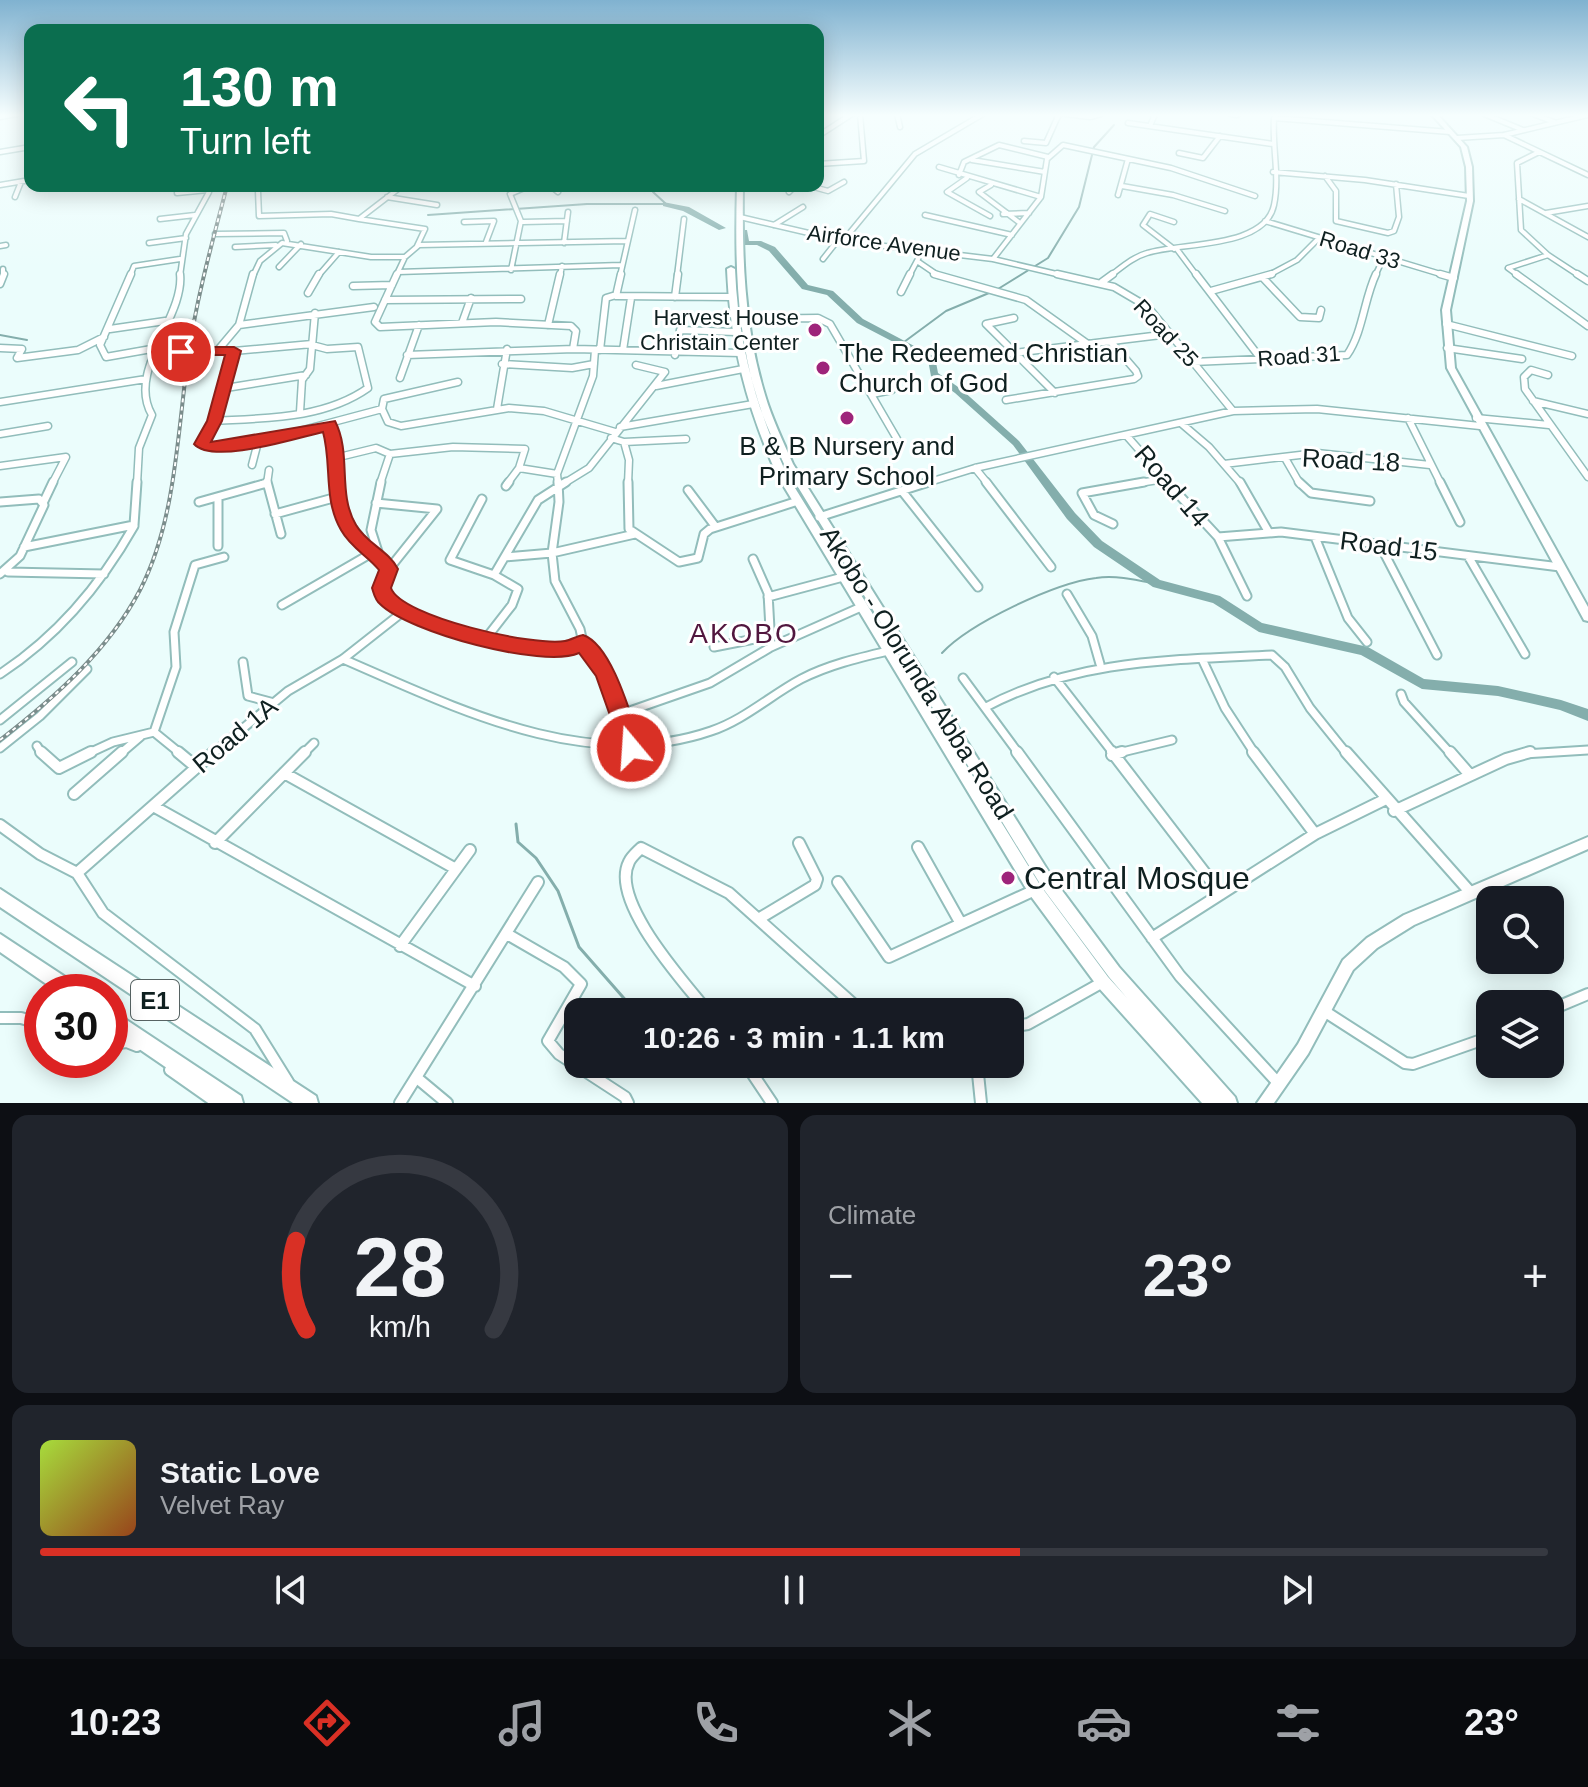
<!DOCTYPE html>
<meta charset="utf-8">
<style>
body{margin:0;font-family:Arial,sans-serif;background:#20242c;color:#f1f3f6;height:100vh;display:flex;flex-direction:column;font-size:30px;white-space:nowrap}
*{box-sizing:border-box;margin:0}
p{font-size:26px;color:#9ea1a6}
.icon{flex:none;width:44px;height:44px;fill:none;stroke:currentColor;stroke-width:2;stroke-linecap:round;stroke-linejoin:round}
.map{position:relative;height:1103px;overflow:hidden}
.sheet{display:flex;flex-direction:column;gap:12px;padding:12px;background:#0d0f14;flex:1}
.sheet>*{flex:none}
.guide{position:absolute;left:24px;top:24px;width:800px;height:168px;border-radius:16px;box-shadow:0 4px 20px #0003;background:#0b6e4f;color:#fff;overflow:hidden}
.fabs{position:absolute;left:1476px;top:886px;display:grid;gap:16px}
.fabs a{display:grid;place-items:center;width:88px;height:88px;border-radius:16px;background:#171b24;box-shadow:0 4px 20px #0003;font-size:40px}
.speed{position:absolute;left:24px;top:974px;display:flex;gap:16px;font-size:40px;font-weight:700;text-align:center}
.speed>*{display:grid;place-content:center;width:104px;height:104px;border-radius:50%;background:#171b24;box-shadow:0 4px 20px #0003;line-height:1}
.speed .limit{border:12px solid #d22;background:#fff;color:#111}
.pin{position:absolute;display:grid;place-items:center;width:68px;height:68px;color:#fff;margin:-34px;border:4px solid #fff;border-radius:50%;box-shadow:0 2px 8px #0007}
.me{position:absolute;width:88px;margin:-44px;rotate:342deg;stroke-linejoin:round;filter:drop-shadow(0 0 6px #0008)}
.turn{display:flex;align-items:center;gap:28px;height:168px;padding:0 24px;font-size:36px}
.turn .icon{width:104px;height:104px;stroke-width:2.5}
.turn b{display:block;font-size:56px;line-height:68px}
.big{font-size:60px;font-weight:700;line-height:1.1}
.sheet .widget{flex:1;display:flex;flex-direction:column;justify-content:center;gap:12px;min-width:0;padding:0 28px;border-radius:16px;background:#20242c}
.sheet .dial{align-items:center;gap:0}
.dial svg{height:208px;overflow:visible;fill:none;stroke:#363941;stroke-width:7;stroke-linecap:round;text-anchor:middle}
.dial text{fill:#f1f3f6;stroke:none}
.song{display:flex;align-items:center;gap:24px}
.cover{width:96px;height:96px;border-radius:12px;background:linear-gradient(135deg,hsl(80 70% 55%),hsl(20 70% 35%))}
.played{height:8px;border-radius:4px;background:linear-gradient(90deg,#d93025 65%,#363941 65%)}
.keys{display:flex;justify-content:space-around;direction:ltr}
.heat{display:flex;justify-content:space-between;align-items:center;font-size:44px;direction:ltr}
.sheet .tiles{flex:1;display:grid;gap:12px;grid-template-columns:1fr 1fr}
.widget:last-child{grid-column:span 2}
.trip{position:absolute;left:564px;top:998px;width:460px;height:80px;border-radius:16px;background:#171b24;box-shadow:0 4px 20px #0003;font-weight:700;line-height:80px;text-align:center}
.menu{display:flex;height:128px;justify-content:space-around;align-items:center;background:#090b0e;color:#9ea1a6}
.menu .icon{width:56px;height:56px}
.menu .on{color:#d93025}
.menu b{font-size:36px;color:#f1f3f6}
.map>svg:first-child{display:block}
</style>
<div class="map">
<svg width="1588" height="1103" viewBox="0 0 1588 1103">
<rect width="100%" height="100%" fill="#ebfdfc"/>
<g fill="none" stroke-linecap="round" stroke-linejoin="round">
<path stroke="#84aeac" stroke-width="2" d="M 655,186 L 653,192 L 665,203
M 428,215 L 587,204 L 666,204
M 998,289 L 1048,258 L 1079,207 L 1094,147 L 1114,125
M 0,335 L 27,340
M 904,342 L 946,311 L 989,293
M 942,653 C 970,623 1055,583 1096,578 C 1116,575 1137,580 1157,584"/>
<path stroke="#84aeac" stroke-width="3" d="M 516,824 L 518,842 L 536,858 L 558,891 L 579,947 L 636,1012"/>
<path fill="#84aeac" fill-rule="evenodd" d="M 663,202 L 689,207 L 726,228 L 719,230 L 683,211 L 663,206 Z
M 741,230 L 747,230 L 749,241 L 761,241 L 775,247 L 808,285 L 833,291 L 863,319 L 935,357 L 938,373 L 961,389 L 1019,441 L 1075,513 L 1102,541 L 1160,580 L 1220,596 L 1262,623 L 1368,647 L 1424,679 L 1498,686 L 1561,700 L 1588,709 L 1588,721 L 1560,710 L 1498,696 L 1422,689 L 1361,655 L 1259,632 L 1213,603 L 1153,587 L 1094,547 L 1067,519 L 1013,445 L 955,393 L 931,376 L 928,360 L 857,323 L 827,295 L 802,289 L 769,251 L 757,245 L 743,245 Z"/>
<g stroke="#92bdbb" stroke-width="7">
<path id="street-far3" d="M 897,114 L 900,127
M 1065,114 L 1090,117 L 1101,114
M 1231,114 L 1237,115
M 1484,114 L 1523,130
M 1533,114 L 1554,122
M 0,117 L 17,114
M 1128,123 L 1273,144
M 1150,126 L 1155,114
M 1504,135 L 1588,175
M 818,136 L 852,114
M 1457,138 L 1504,135 L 1588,115
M 1024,141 L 1046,143 L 1059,114
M 0,152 L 30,147
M 1539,152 L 1517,163 L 1521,230 L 1548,255 L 1580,276
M 1179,153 L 1203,158 L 1220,136
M 972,160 L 1045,172
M 818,164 L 864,161 L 860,114
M 939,167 L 1041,197
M 1273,172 L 1365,180 L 1469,196
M 959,175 L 964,162 L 999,145 L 1048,157
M 1325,176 L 1336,191 L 1336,221 L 1388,233 L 1394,231 L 1399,217 L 1396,184
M 967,178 L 947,192 L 990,216
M 0,185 L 30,180
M 991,185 L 979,192 L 1020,223
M 551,186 L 558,192
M 609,186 L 614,188
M 810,186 L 828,191 L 844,182
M 1122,186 L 1173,195 L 1225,211
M 258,191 L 259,216 L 331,214 L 359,219 L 402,186
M 789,192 L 795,186
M 177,193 L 208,190
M 1118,195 L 1128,159
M 15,197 L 21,182
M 387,197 L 437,205
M 1519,199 L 1588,237
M 1546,213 L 1588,206
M 1003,214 L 1029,213
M 925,215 L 1012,235
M 740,217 L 843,241 L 993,259 L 1065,276
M 160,219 L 195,215
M 359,219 L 425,229 L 417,246
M 1265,221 L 1447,276
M 464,222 L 494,221 L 486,242
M 523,222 L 567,221
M 1174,222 L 1150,214 L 1143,225 L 1174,249
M 774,225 L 803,207
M 215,234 L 284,233 L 287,241
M 843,241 L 915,154 L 983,114
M 149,243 L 186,238
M 564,243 L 568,212
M 0,246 L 6,245
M 235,247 L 276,245
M 1176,248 L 1197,276
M 823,259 L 838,240
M 993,259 L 1041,197 L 1047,159 L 1063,145 L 1171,168 L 1255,196
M 917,261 L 939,276
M 279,267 L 301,244
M 3,269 L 3,276
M 511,270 L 521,221 L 510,194 L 529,186
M 398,272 L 621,265
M 130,276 L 134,266 L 180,259
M 180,276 L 186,234 L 209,192 L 207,186
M 253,276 L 260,261 L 282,243 L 371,257 L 405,257
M 318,276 L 339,252
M 396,276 L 405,257 L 419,245 L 627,241
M 560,276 L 562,266
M 620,276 L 635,210
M 677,276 L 684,219
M 909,276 L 918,259
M 1110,276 C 1122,267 1133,257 1147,253 C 1181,242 1265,249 1274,205 C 1280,177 1272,147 1274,118 L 1450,132
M 1267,276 L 1297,260 L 1319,238
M 1375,276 L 1384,257
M 1519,276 L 1508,268 L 1548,255"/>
</g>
<g stroke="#92bdbb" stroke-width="9">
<path id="street-far2" d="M 131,274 L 100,345 L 106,357 L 157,348
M 397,274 L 375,322 L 380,327 L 496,322 L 571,326 L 576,331 L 573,349
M 621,274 L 616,296 L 731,297
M 934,274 L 1026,300 L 1089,345
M 1057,274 L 1114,287 L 1148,307 L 1233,411
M 1196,274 L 1261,359
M 1440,274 L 1454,278
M 1516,274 L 1588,326
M 1577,274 L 1588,281
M 1264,279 L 1300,317 L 1319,318 L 1321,310
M 1102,282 L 1113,274
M 0,284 L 4,274
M 353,286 L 392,285
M 1211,291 L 1272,274
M 901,292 L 910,274
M 308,293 L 319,274
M 675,297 L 678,274
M 385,300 L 521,299
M 1014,318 L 986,324 L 1055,393
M 740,319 L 818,318 L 830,324 L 897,439
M 462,323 L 471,298
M 1446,324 L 1572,356
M 239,325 L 374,307
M 548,325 L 560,274
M 110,329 L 165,321
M 0,348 L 22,349 L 17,358 L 78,350 L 104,337
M 1447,348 L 1522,359
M 218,350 L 239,325 L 253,274
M 600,350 L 606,298 L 616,295
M 623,350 L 631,298
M 234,351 L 214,421 L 202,444 L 205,446 L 258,442 L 382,409
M 156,352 L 234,351 L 312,344
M 407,355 L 574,349 L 741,353
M 675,355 L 680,330 L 736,332
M 990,356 L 1169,334
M 1193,362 L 1347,355 C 1363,332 1364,299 1376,274
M 502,364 L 572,368 L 594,364
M 1548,375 L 1531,370 L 1524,377 L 1525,389 L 1588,477
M 400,378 L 419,325
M 458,382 L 384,399 L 382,409 L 388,422 L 401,426 L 509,408 L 544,411 L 615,432
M 656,386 L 743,369
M 226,388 L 306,375
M 872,394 L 892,390
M 1006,400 L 1134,379 L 1138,376 L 1136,371 L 1111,342
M 1533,401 L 1588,414
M 0,402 L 146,379
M 497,409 L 507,349
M 300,412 L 302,380 L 310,369 L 315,313
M 1408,418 L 1441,484
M 1476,418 L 1549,425
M 214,421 C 266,418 324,419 368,388 L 358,347 L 327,349 L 312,345
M 1182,424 L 1209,447 L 1241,484
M 330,425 L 336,484
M 620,427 L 753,404
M 0,434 L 48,426
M 1126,435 L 1169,484
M 611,438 L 624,442 L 629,460 L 628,484
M 624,442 L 686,439
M 335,458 L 376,448 L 390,454
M 1285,458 L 1300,484
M 1224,464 L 1317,453 L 1430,465
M 252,465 L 258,442
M 0,466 L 66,457 L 52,484
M 519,468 L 557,474
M 975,468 L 988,484
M 137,484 L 139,448 L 152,415 C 126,371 185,316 180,274
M 262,484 L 267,483
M 267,484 L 269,470
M 380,484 L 390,454 L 453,447 L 525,449 L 519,468 L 507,484
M 558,484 L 557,474 L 593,376 L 595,350
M 563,484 L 589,468 L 665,372 L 636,365
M 923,484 L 975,468 L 1233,411 L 1317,409 L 1480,426
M 1133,484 L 1164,479"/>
</g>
<g stroke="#92bdbb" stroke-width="11">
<path id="street-far1" d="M 267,482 L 281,534
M 336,482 C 340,524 363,540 389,569 L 381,588 C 417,631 531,663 583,643
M 558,482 L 559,502 L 552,553 L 555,581 L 580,629 L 583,643 L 605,672 L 631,748
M 628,482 L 629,529 L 679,562 L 698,558 L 704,534 L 710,529 L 798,501
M 986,482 L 1051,567
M 1167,482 L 1218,537 L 1247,596
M 1240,482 L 1268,531
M 1299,482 L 1311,493 L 1370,501
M 1440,482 L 1460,522
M 506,486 L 509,482
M 688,490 L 715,526
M 902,491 L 978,587
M 218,497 L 218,546
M 482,499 L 450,560 L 494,575 L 518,589 L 512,605 L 484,641
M 44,501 L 53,482
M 0,502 L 39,499 L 44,505 L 20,556 L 0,574
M 199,502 L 267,483
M 376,503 L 437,509 L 389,569
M 275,514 L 337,497
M 819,517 L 929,482
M 1113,524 L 1094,515 L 1082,493 L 1144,482
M 1218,537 L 1281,532 L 1560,567
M 1315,537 L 1348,618 L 1367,642
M 1380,545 L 1437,655
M 24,547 L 134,525 L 137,482
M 1468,556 L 1525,654
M 505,557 L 552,553 L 635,534
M 380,558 L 371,530 L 381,482
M 753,559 L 768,593 L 771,647
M 8,572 L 104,574
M 494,575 L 538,500 L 566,482
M 1067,594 L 1092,636 L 1100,664
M 768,597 L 843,577
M 282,605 L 370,554
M 714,647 L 770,636
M 343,659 C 456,708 586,774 711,731 C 744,720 771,695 801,679 C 828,665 858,658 888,651
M 1202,659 L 1225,708 L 1255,754
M 243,662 L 248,696 L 274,703
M 0,674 C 58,636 100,586 134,526
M 1054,677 L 1114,754
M 963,678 L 1019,754
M 1401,694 L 1404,702 L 1451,754
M 986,707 C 1076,659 1172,660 1272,655 L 1285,667 L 1310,708 L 1347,754
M 621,714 L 710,683 L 771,647 L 861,607
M 0,720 L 72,662
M 37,746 L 42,754
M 0,748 L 40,716 L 87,669
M 87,754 L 113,742 L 154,732
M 120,754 L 141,736
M 181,754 L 154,732 L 176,667 L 174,632 L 195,565 L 224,557
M 212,754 L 288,691 L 343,659 L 404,611
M 303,754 L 314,743
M 1114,754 L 1172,740
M 1523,754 L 1588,750"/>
</g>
<g stroke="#92bdbb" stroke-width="14">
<path id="street" d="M 41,752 L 59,768 L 91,752
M 178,752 L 196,767
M 1017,752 L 1180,976 L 1278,1083
M 1112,752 L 1221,894
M 1253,752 L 1315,834
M 1346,752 L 1471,893
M 1450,752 L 1470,775
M 1112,755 L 1122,752
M 284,773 L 456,869
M 74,794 L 122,752
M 153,806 L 475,986
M 1394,811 L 1506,759 L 1530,752
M 0,825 L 40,854 L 77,873
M 215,843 L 305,752
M 918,847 L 960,922
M 77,873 L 214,752
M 77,873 L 103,913 L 255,1029 L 288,1082
M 838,882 L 889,957 L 1035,890
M 760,918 L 815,885 L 817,879 L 799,843
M 507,934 L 564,967 L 581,984 L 548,1041 L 559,1054 L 625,1097 L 628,1103
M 1152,938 L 1315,834 L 1384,800
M 400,946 L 470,850
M 1550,1010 L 1588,994
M 1324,1011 L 1405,1063 L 1413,1064 L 1490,1037
M 708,1012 C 685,983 609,901 629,862 C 631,857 637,852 641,848 L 729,893 L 862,1012
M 0,1018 L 21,1018 L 42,1024
M 1010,1027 L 1028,1024 L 1103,982
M 110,1044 L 127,1042 L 137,1046
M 746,1064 L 772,1103
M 977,1064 L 981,1103
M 170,1070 L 217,1103
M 417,1078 L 447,1103
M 400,1103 L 538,882"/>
</g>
<g stroke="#92bdbb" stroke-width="4">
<path id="secondary" d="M 1431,114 L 1437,114 L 1467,147 L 1472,167 L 1473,201 L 1450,310 L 1455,368 L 1588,607 L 1588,621 L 1584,620 L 1447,368 L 1442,310 L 1467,201 L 1466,167 L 1461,147 Z
M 737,186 L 743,186 C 742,257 744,327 765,395 C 772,419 783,441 793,464 L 1052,877 L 1119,967 L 1235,1097 L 1237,1103 L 1202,1103 L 1098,987 L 1030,895 L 777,475 C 747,407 730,344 727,269 L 731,267 L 735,269 C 738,344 756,407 787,475 L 1040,885 L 1108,977 L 1127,998 L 1109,977 L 1042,887 L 784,464 C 774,441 763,419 756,395 C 736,327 735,257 737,186 Z
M 1588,837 L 1588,849 L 1414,925 L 1377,948 L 1353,970 L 1308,1054 L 1274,1103 L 1257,1103 L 1298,1044 L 1343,960 L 1367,938 L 1404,915 Z"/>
</g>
<g stroke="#92bdbb" stroke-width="4">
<path id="highway" d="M 0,889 L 316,1096 L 318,1103 L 293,1103 L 0,907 Z
M 0,934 L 79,986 L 82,992 L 58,992 L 0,952 Z
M 110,1009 L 241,1096 L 243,1103 L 218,1103 L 110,1029 Z"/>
</g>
<use href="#street-far3" stroke="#fff" stroke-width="4"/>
<use href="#street-far2" stroke="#fff" stroke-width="6"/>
<use href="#street-far1" stroke="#fff" stroke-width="7"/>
<use href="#street" stroke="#fff" stroke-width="10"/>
<use href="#secondary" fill="#fff" fill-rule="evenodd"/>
<use href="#highway" fill="#fff" fill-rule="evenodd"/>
<g stroke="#7b8d8c" stroke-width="4">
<path id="rail" d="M 0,740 C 54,698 108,651 140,590 C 176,520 177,435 188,358 C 196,300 212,243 227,186"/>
</g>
<use href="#rail" stroke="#fff" stroke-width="2" stroke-dasharray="4" stroke-linecap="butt"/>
</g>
<linearGradient id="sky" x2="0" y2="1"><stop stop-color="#80b2d0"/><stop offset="0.43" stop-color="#f6fefe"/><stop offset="1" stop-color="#f6fefe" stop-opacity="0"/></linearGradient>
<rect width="1588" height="268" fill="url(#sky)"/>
<path fill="#d93025" stroke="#8d1f18" stroke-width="2" d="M 181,347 L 234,347 L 241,351 L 222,421 L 211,442 L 335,421 C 352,454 337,493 356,525 C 367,544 388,550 398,569 L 391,588 C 401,617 536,647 565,641 C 571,640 577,636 583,635 C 613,645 632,720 642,748 L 639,755 L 631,758 L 624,755 L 596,676 L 579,653 C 543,669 408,632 380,604 C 375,600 374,594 372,588 L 379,570 C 368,556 351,548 341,530 C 323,499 332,464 323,432 C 296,438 213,465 194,444 L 207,421 L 225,355 L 176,355 L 174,352 Z"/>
<g fill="#9e247a" stroke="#fff" stroke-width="3">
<circle cx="815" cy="330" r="8"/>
<circle cx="823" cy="368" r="8"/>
<circle cx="847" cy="418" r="8"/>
<circle cx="1008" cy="878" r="8"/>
</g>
<g text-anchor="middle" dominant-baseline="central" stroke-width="6" stroke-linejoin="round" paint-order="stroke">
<g font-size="22" fill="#0f2020" stroke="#fff">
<text transform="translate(884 243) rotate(8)">Airforce Avenue</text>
<text transform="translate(1360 250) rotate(17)">Road 33</text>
<text transform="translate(1166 333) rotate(47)">Road 25</text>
<text transform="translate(1299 356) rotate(-4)">Road 31</text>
</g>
<g font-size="22" fill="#0f2020" stroke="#fff" text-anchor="end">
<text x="799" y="317">Harvest House<tspan x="799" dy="25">Christain Center</tspan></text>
</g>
<rect fill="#fff" stroke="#576363" stroke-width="2" x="131" y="980" width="48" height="40" rx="6"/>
<g font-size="24" font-weight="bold" fill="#0f2020">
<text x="155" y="1000">E1</text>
</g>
<g font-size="26" fill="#0f2020" stroke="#fff" text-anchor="start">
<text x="839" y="353">The Redeemed Christian<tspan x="839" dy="30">Church of God</tspan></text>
<text x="847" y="446" text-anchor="middle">B &amp; B Nursery and<tspan x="847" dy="30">Primary School</tspan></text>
</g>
<g font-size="26" fill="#0f2020" stroke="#fff">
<text transform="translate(1351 460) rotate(3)">Road 18</text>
<text transform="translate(1172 486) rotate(49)">Road 14</text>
<text transform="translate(1389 546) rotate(7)">Road 15</text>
<text transform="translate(917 673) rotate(58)">Akobo - Olorunda Abba Road</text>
<text transform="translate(235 735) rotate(-40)">Road 1A</text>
</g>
<g font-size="28" letter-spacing="2" fill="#51163e" stroke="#fff">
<text x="744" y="633">AKOBO</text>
</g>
<g font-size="32" fill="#0f2020" stroke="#fff" text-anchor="start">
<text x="1024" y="878">Central Mosque</text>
</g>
</g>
</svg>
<div class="fabs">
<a><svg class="icon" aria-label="search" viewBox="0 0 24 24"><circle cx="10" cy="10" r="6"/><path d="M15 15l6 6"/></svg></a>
<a><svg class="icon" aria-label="layers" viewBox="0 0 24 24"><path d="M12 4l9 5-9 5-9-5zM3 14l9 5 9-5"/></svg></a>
</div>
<div class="speed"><div class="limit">30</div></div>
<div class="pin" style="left:181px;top:352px;background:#d93025"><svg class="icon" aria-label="arrive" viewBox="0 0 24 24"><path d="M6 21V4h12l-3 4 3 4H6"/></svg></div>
<svg class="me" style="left:631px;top:748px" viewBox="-20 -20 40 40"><circle r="17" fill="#d93025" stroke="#fff" stroke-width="3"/><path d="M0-11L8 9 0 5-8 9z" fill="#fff"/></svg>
<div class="trip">10:26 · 3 min · 1.1 km</div>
<div class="guide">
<div class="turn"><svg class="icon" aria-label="left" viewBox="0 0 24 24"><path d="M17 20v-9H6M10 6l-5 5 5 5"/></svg><div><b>130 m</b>Turn left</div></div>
</div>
</div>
<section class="sheet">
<div class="tiles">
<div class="widget dial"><svg viewBox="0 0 100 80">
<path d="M14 69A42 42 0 1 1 86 69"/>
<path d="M14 69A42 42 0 0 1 10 35" stroke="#d93025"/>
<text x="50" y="56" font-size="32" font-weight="700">28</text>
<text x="50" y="72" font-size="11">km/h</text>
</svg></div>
<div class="widget"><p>Climate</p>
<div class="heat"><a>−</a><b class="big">23°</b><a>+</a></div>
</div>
<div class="widget">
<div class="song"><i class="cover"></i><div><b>Static Love</b><p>Velvet Ray</p></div></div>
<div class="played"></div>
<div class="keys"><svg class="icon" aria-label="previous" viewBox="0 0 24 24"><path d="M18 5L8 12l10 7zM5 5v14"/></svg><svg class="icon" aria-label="pause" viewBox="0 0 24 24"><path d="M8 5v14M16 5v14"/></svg><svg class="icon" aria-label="next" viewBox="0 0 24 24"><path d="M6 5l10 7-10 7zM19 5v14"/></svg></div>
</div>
</div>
</section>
<nav class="menu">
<b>10:23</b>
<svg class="icon on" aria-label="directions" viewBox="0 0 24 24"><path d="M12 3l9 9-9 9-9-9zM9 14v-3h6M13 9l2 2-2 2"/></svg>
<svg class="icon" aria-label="music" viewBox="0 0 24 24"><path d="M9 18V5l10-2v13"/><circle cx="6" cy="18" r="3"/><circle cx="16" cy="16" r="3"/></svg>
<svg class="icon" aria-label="phone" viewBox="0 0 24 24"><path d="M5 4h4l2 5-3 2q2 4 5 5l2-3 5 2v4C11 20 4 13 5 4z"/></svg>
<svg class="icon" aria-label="climate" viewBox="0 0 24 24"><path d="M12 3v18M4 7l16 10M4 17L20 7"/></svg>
<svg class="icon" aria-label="car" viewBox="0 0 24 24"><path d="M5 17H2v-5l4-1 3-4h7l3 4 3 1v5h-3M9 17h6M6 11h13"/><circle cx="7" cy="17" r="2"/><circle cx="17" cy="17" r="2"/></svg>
<svg class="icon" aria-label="filters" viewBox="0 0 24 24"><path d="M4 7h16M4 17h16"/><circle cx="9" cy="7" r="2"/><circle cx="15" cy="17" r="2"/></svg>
<b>23°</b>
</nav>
